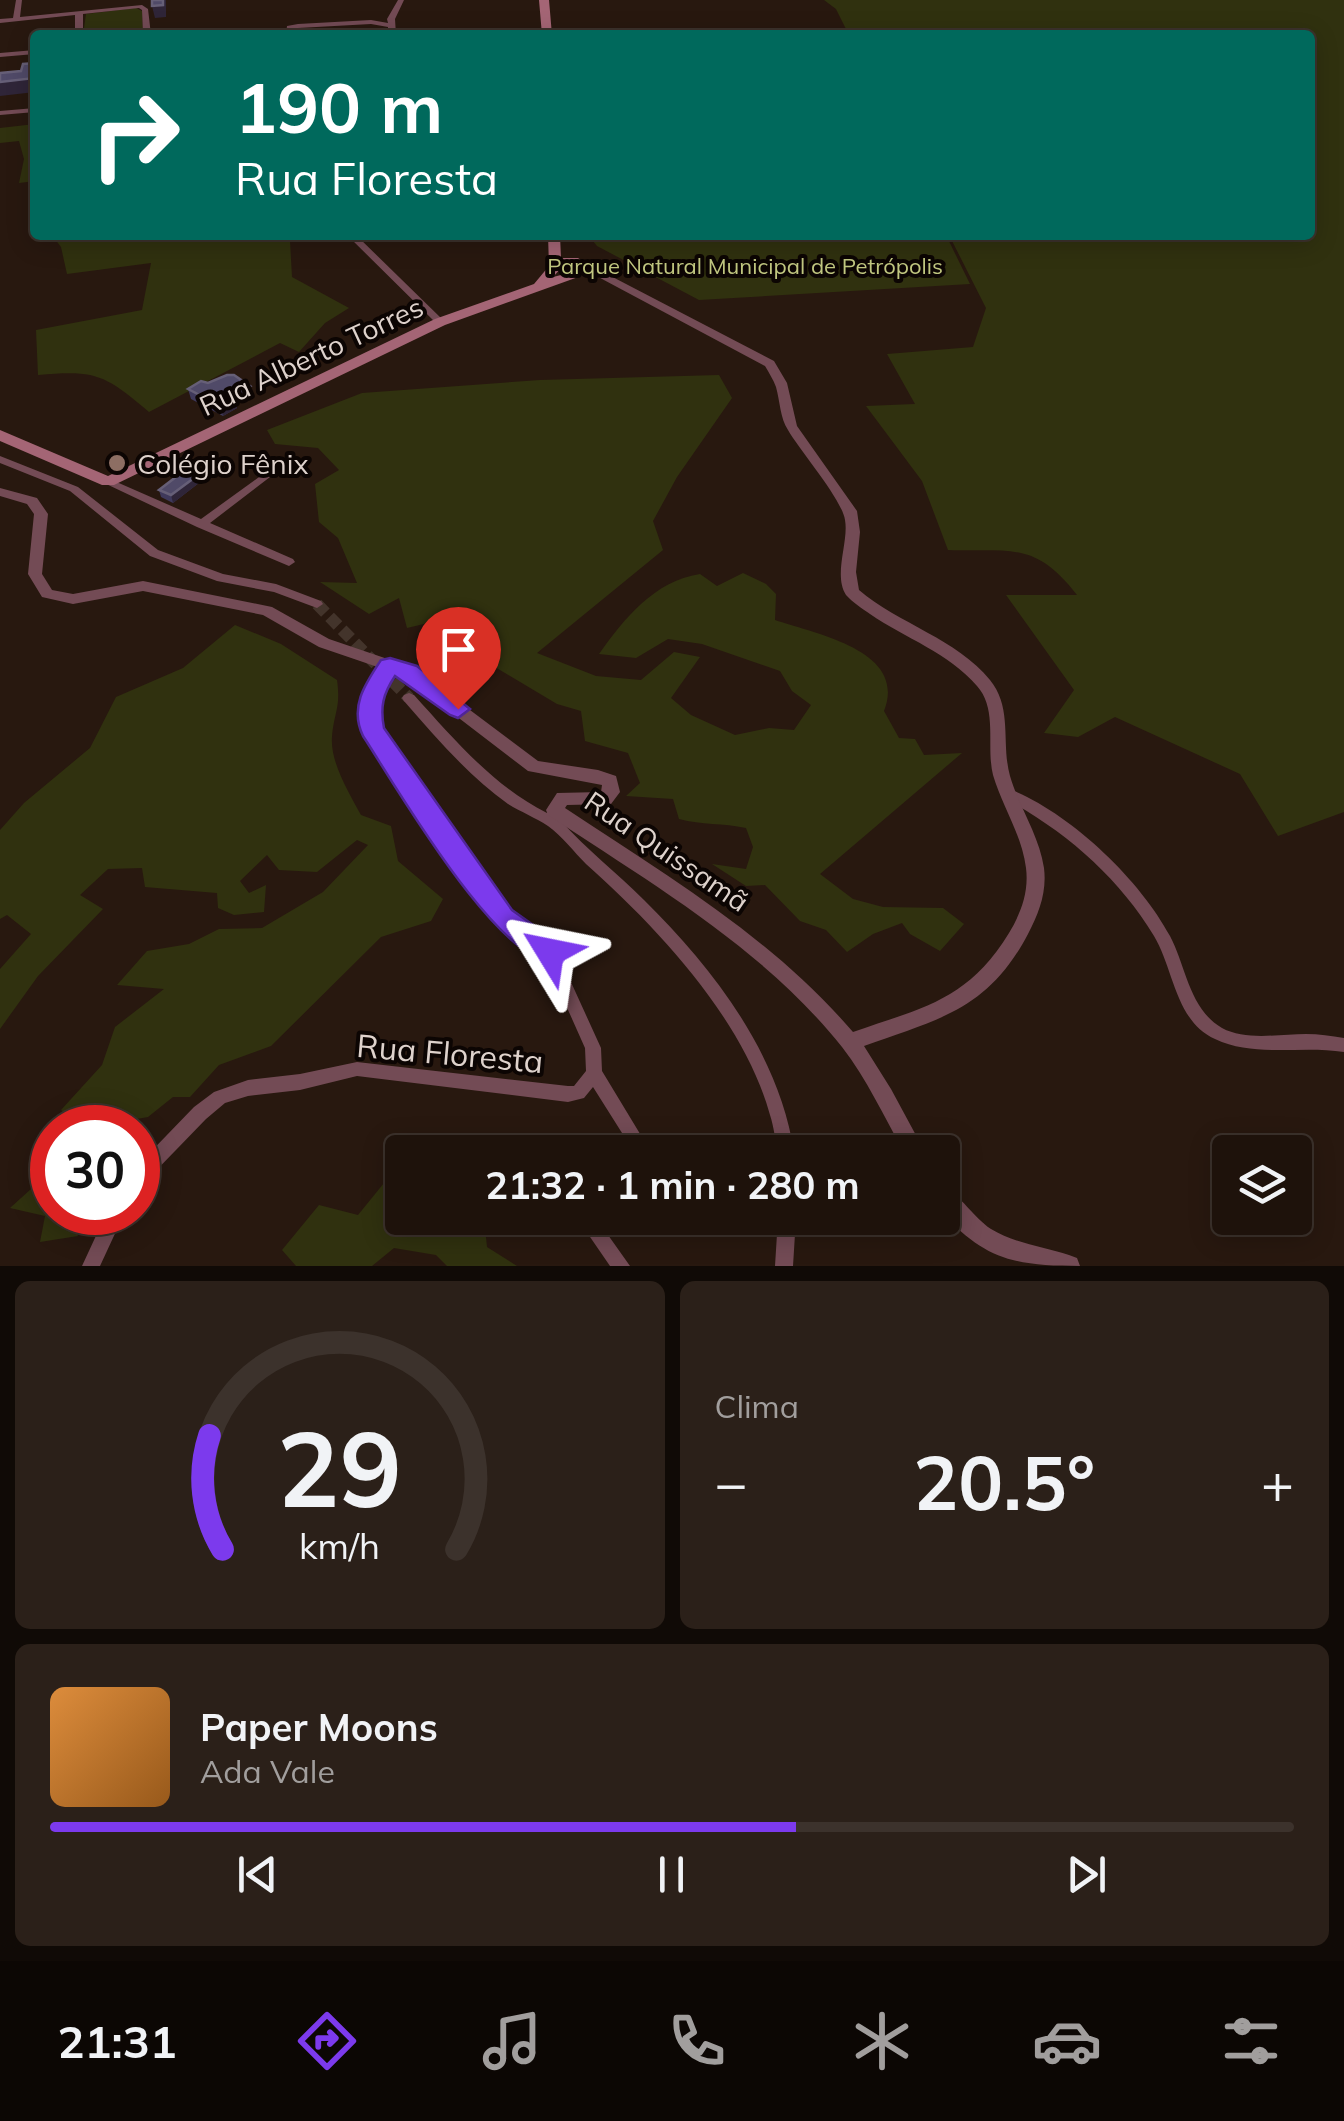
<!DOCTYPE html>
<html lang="pt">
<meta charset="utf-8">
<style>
body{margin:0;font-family:Mulish,sans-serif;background:#2b2019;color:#f1f3f6;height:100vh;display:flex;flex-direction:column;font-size:38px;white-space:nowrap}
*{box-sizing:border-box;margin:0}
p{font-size:32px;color:#a19e9d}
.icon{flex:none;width:55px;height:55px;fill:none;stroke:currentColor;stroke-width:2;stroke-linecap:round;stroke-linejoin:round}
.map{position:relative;height:1266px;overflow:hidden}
.panel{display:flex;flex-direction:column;gap:15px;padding:15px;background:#100a06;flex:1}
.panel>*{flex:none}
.top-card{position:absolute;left:30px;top:30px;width:1285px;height:210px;border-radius:10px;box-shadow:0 5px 25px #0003,0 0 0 2px #3c322c;background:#00695c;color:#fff;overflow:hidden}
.controls{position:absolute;left:1212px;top:1135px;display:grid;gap:20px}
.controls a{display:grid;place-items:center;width:100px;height:100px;border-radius:10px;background:#1e120b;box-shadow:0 5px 25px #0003,0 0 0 2px #3c322c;font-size:50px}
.speed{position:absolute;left:30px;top:1105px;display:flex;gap:20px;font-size:50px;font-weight:700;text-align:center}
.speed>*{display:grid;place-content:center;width:130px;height:130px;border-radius:50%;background:#1e120b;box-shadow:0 5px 25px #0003,0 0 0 2px #3c322c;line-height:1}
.speed .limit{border:15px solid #d22;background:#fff;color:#111}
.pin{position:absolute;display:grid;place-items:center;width:85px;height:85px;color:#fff;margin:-102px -42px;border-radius:50% 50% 50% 0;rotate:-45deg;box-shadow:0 0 10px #0007}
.pin .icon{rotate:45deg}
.me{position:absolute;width:110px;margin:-55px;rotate:305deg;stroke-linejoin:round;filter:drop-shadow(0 0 8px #0008)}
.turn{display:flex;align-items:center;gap:35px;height:210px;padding:0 40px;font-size:45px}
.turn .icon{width:130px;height:130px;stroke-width:2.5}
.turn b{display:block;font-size:70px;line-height:85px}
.big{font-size:75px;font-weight:700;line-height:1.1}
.panel .tile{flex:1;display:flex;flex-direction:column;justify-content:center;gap:15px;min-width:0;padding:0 35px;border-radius:15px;background:#2b2019}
.panel .dial{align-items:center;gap:0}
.dial svg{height:260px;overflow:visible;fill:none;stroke:#3c322c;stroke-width:7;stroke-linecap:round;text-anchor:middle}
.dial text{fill:#f1f3f6;stroke:none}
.song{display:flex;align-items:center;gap:30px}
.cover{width:120px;height:120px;border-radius:15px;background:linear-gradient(135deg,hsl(30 70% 55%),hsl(30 70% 35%))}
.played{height:10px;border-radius:5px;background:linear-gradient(90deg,#7c3aed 60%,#3c322c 60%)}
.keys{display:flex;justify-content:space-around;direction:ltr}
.heat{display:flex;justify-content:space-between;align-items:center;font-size:55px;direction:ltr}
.panel .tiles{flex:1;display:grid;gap:15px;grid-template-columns:1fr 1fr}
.tile:last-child{grid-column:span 2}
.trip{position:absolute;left:385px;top:1135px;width:575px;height:100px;border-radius:10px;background:#1e120b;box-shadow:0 5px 25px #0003,0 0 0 2px #3c322c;font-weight:700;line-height:100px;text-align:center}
.tabs{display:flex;height:160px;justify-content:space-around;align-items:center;background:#0c0704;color:#a19e9d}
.tabs .icon{width:70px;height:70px}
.tabs .on{color:#7c3aed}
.tabs b{font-size:45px;color:#f1f3f6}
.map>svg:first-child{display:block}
</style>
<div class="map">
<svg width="1344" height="1266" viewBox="0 0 1344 1266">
<rect width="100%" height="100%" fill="#28180f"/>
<path fill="#30310f" d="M 824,0 L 1344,0 L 1344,812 L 1278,836 L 1240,774 L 1115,717 L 1078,737 L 1044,733 L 1074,690 L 1006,595 L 1077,595 C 1035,541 1012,552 948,550 L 922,481 L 866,406 L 915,404 L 887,354 L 973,347 L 986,308 L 949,235 L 1310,235 L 1310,35 L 849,35 L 836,9 Z
M 136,8 L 142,11 L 143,35 L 83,35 L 86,14 Z
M 35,124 L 35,181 L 19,183 L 24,159 L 19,141 L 0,143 L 0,128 Z
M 52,235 L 274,235 L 290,241 L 292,277 L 349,308 L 325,323 L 299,352 L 280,343 L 149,412 C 104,374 96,370 38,375 L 36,330 L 142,310 L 151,263 L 67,274 L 61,247 Z
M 567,235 L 946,235 L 970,284 L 699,300 L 597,246 L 588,235 L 567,240 Z
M 719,375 L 732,398 L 677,477 L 653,521 L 663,550 L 537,653 L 596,676 L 641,680 L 674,652 L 700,657 L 671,698 L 691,715 L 735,735 L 769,728 L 794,730 L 811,705 L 792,691 L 780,671 L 702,644 L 668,639 L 636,658 L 599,654 C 624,619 654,581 700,574 L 717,586 L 743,573 L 766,584 L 776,594 L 775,620 C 815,634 908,650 884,711 L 899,738 L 915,739 L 924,755 L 962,753 L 820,874 L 853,899 L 883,907 L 943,908 L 964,924 L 940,951 L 910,934 L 902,923 L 873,934 L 847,952 L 826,930 L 800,921 L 765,885 L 746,886 L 712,864 L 746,869 L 753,847 L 746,828 C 723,823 702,825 679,819 L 673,799 L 626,796 L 640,783 L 628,753 L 585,741 L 581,711 L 557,704 L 495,667 L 489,674 L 454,669 L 429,651 L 443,636 L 428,623 L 407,628 L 399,598 L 369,614 L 320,582 L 357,583 L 338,538 L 319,522 L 315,484 L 339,470 L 318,448 L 275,444 L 267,430 L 362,393 L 540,380 Z
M 235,625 L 281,644 L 337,680 C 341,708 334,712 332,737 C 330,762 349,793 361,815 L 391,826 L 398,861 L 443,899 L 431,921 L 381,937 L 271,1046 L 219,1065 L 190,1097 L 173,1097 L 148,1117 L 131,1120 L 125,1127 L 82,1127 L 61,1110 L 102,1065 L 115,1027 L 164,989 L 117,985 L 147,951 L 189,944 L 219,929 L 262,928 L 323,892 L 368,845 L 357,840 L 317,872 L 279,870 L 267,855 L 240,881 L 249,893 L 266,885 L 264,912 L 234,915 L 218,908 L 217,893 L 145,887 L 142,868 L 108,869 L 80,895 L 103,909 L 38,976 L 0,1029 L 0,969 L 31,934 L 7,915 L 0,919 L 0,830 L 24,803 L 90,748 L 116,697 L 183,668 Z
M 52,1170 L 52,1212 L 69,1213 L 78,1236 L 40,1242 L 45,1216 L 10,1208 Z
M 402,1182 L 402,1218 L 484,1218 L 487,1247 L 517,1266 L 447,1266 L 436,1255 L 394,1248 L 372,1266 L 296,1266 L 282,1250 L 319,1205 L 358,1215 L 384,1183 Z"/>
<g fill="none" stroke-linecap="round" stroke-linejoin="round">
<path stroke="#43342b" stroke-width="12" stroke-dasharray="12 6" stroke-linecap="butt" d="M 317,604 L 409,698"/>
<path fill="#734b55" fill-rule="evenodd" d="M 16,0 L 22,0 L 20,17 L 142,5 L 148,9 L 151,35 L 143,35 L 142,10 L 139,8 L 83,14 L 83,35 L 75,35 L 75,15 L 0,23 L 0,19 L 13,18 Z
M 398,0 L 404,0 L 395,19 L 396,35 L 388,35 L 388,27 L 371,24 L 298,28 L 294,29 L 294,35 L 286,35 L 287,26 L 298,24 L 371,20 L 388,23 L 387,19 Z
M 35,50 L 35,54 L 0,57 L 0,53 Z
M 35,108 L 35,112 L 0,115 L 0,111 Z
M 347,235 L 356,235 L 443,320 L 443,324 L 437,324 Z
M 0,456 L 78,487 L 158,550 L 223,574 L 276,584 L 321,601 L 323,604 L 317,608 L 274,592 L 217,581 L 150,556 L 70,491 L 0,463 Z
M 266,472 L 270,473 L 272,475 L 270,477 L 210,523 L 293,559 L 295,562 L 289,566 L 197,527 L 102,482 L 108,479 L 112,480 L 201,519 Z
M 389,661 L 395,666 C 383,687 375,704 379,729 L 507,915 L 555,947 L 601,1048 L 602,1071 L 651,1152 L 634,1152 L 593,1087 L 584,1098 L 568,1102 L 357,1076 L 300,1090 L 248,1096 L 225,1103 L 206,1119 L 144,1183 L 138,1185 L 138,1165 L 194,1107 L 214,1092 L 248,1080 L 300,1074 L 357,1062 L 568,1086 L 574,1086 L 586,1071 L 585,1048 L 544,956 L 497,923 L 365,730 C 362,703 371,685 384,663 Z
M 409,693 L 414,695 C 453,738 493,786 547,813 L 549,806 L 554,804 L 559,806 L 561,821 C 587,850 617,873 644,900 C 714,969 779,1054 794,1152 L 778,1152 C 775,1140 774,1127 770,1115 C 744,1020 658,928 586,864 C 574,852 562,836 548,826 C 536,818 521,812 508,804 C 468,775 436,738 404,701 L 402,698 L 404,695 Z
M 1007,788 C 1068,811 1139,878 1170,936 C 1186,966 1189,1009 1222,1028 C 1246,1041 1279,1034 1306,1034 C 1319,1034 1331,1036 1344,1038 L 1344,1052 C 1301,1045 1255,1058 1215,1039 C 1175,1021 1174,969 1154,936 C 1118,876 1063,829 1002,797 L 1000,793 L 1002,789 Z
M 107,1212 L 125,1212 L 100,1266 L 82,1266 Z
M 577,1218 L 596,1218 L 630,1266 L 610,1266 Z
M 778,1218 L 796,1218 L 793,1266 L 775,1266 Z"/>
<path fill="#734b55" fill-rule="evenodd" d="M 578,259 L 774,361 L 787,383 L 797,426 L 857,511 L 860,532 L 856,572 L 859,590 C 899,624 957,639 990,680 C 1013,708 1001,744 1010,776 C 1019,807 1039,835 1044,868 C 1047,892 1039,913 1028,934 C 988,1010 939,1019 864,1046 L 891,1089 L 925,1152 L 904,1152 C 884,1117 867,1079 842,1047 C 763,948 652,884 548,815 L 546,810 L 557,793 L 601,792 L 602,785 L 528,771 L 404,676 L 319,647 L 263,615 L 143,591 L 73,604 L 42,597 L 28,574 L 34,514 L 27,504 L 0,496 L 0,488 L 37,498 L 48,514 L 42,574 L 52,590 L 73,594 L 143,581 L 272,607 L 329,639 L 414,668 L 538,761 L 598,770 L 616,776 L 620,792 L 611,804 L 567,805 L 565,808 C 669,877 771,937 853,1032 C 924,1007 967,1001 1009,933 C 1021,913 1029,892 1026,868 C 1022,835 1002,806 993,775 C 986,747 998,709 977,686 C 949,653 905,638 870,614 C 863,609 852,602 846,595 C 833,575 849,542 845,520 C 842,499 800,451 788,430 C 780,418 780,401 776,387 C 773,379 769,373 765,366 L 574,264 L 572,262 Z
M 942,1186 C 961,1195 973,1217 991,1229 C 1014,1243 1044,1247 1069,1255 L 1077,1258 L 1080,1266 C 1018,1266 985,1261 942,1212 Z"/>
<path fill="#a46575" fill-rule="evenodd" d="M 539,0 L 549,0 L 552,35 L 542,35 Z
M 548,235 L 560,235 L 561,258 L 578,258 L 584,262 L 578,266 L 563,266 L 553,277 L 581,270 L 581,276 L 445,325 L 114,485 L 102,485 L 0,441 L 0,430 L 108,476 L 435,319 L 534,284 L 549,266 Z"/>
</g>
<path fill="#3f395b" d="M 208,383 L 250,386 L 252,396 L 236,404 L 237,408 L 223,416 L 191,399 L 188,389 Z
M 202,472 L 204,479 L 173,503 L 161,497 L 159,490 Z"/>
<path fill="#2f2538" d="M 163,0 L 166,0 L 166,17 L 155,18 L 152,6 Z
M 35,78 L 35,92 L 0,96 L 0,82 Z
M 250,386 L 252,396 L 236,404 L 237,408 L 223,416 L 221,406 L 230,395 Z
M 202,472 L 204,479 L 173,503 L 171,495 Z"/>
<path fill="#504a68" stroke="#665f77" stroke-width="2.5" d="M 152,0 L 163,0 L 163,5 L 152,6 Z
M 35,63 L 35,78 L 0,82 L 0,73 L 21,71 L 23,64 Z
M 227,375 L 234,375 L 250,386 L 230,395 L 235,398 L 221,406 L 188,389 L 201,381 L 208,383 Z
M 189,467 L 202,472 L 171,495 L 159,490 Z"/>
<path fill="#7c3aed" stroke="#51269a" stroke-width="2.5" d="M 390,658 L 417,666 L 470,709 L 458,718 L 450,715 L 395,676 C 383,694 380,707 384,728 L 512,910 L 560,944 L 564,952 L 560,960 C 506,979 391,778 363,736 C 349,707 365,684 381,660 Z"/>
<circle fill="#8d6e63" stroke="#0c0503" stroke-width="4" cx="117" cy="463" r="10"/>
<g text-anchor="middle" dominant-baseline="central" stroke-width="8" stroke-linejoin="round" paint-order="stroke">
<g font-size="22" fill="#c1c780" stroke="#0c0503">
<text x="745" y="266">Parque Natural Municipal de Petrópolis</text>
</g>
<g font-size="28" fill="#ded2cc" stroke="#0c0503">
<text transform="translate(311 356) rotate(-25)">Rua Alberto Torres</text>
<text transform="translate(667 851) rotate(34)">Rua Quissamã</text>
</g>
<g font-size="28" fill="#ded2cc" stroke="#0c0503" text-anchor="start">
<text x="137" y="463">Colégio Fênix</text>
</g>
<g font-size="32" fill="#ded2cc" stroke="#0c0503">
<text transform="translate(450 1053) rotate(5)">Rua Floresta</text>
</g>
</g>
</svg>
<div class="controls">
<a><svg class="icon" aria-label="layers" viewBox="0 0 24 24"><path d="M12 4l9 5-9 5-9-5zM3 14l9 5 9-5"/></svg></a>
</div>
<div class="speed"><div class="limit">30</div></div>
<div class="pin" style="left:458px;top:709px;background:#d93025"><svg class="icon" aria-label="arrive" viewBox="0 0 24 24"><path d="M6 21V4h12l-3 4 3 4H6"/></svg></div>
<svg class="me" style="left:550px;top:952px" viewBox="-20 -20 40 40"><path d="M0-17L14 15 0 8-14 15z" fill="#7c3aed" stroke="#fff" stroke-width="4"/></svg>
<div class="trip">21:32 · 1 min · 280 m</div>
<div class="top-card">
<div class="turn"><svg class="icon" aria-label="right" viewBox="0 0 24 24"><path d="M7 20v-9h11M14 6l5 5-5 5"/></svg><div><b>190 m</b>Rua Floresta</div></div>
</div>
</div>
<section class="panel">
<div class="tiles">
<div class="tile dial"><svg viewBox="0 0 100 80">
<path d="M14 69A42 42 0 1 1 86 69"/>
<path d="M14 69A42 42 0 0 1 10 34" stroke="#7c3aed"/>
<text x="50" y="56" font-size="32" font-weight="700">29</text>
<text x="50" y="72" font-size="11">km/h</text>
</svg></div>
<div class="tile"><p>Clima</p>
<div class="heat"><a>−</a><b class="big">20.5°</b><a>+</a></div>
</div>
<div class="tile">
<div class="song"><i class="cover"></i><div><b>Paper Moons</b><p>Ada Vale</p></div></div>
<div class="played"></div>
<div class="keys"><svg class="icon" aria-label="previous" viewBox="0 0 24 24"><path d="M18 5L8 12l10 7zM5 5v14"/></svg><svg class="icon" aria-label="pause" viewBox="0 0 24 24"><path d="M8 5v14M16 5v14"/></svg><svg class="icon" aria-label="next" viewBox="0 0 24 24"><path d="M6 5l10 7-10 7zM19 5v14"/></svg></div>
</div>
</div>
</section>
<nav class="tabs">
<b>21:31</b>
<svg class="icon on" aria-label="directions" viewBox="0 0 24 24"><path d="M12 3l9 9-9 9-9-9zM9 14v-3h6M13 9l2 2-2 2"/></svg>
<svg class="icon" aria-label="music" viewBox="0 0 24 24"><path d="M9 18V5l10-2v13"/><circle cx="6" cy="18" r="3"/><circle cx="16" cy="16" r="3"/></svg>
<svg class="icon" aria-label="phone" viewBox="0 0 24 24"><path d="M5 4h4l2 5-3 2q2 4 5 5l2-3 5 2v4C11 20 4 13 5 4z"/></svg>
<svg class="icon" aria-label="climate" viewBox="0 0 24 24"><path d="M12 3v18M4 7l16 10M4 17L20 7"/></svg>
<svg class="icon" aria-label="car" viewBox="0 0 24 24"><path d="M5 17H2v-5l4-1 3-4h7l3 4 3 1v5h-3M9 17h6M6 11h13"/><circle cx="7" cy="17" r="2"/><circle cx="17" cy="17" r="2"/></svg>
<svg class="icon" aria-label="filters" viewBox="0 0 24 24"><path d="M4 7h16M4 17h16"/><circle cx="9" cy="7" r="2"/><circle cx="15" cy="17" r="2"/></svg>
</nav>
